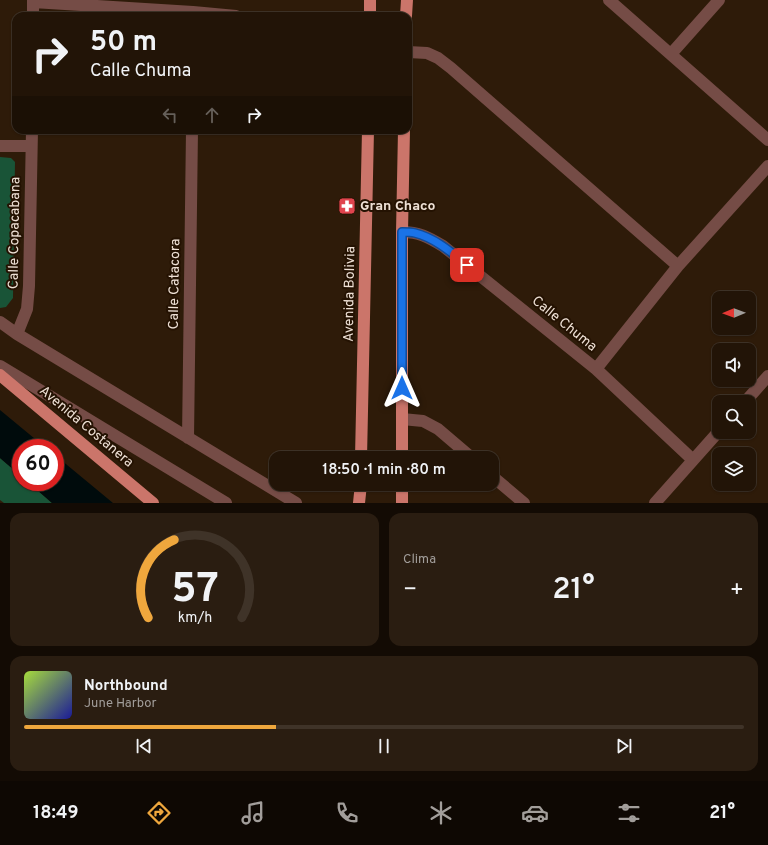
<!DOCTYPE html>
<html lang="es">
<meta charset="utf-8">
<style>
body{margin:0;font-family:Overpass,sans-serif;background:#2a1d11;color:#f1f3f6;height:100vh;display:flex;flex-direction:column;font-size:15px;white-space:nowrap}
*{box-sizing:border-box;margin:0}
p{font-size:13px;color:#a29e9b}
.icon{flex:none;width:22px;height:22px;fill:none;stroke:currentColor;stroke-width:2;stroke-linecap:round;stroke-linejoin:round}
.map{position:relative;height:503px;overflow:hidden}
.details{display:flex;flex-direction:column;gap:10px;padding:10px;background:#130b04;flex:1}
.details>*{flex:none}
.banner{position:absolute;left:12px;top:12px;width:400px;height:122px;border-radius:12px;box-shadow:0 1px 3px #0004,0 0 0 1px #3f3328;background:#221407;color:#f1f3f6;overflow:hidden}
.needle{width:26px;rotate:269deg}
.buttons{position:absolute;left:712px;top:291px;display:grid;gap:8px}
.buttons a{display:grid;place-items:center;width:44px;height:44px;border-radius:8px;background:#221407;box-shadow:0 1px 3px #0004,0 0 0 1px #3f3328;font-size:20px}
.speed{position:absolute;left:12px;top:439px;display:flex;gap:8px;font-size:20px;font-weight:700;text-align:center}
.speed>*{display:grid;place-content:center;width:52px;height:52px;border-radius:50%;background:#221407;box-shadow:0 1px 3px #0004,0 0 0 1px #3f3328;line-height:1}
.speed .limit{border:6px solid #d22;background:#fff;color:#111}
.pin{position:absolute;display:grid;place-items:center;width:34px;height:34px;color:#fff;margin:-17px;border-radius:8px;box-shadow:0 2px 6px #0006}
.me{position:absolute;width:44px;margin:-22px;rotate:0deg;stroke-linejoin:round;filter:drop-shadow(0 0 3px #0008)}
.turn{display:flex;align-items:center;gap:14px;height:84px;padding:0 12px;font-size:18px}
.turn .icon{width:52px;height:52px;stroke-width:2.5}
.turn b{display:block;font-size:28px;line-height:34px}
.lanes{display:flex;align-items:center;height:38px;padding:0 12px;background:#0003;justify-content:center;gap:20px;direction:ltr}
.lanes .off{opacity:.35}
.big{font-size:30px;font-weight:600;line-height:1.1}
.details .tile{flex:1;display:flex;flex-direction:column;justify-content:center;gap:6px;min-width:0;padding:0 14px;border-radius:12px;background:#2a1d11}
.details .dial{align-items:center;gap:0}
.dial svg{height:104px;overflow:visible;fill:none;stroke:#3f3328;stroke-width:7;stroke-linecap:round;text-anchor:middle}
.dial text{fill:#f1f3f6;stroke:none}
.song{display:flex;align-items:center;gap:12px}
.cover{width:48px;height:48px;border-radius:6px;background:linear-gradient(135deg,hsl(80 70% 55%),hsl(240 70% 35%))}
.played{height:4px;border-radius:2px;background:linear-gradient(90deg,#efa73d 35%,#3f3328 35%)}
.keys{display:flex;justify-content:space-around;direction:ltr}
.heat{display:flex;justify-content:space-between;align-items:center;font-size:22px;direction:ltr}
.details .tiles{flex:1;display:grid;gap:10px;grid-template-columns:1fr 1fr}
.tile:last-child{grid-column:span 2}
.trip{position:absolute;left:269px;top:451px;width:230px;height:40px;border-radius:12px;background:#221407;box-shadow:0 1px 3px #0004,0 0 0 1px #3f3328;font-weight:600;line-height:40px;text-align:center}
.menu{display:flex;height:64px;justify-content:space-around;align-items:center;background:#0e0803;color:#a29e9b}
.menu .icon{width:28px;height:28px}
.menu .selected{color:#efa73d}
.menu b{font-size:18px;color:#f1f3f6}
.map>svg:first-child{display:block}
</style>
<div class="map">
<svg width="768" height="503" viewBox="0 0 768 503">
<rect width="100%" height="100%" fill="#2e1b09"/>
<path fill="#195437" d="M 0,157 L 11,158 L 15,162 L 13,298 L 6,307 L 0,308 Z
M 0,458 L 21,476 L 21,482 L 28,482 L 52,503 L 4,503 L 0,500 Z"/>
<path fill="#000b0c" d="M 0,410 L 46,448 L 21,448 L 21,476 L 0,458 Z
M 55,455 L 113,503 L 52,503 L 28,482 L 55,482 Z"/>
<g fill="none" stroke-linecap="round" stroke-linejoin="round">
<path stroke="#754c46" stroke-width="12" d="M 609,0 L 768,140
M 33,2 L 193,12 L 236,16
M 33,16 L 33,0
M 408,52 L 427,53 L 438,58 L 451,68 L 678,266
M 671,54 L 719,0
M 0,146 L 31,146
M 402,232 C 419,232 428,237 443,246 L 596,369 L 693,460
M 0,322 L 17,334 L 296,503
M 17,334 L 27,309 L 29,286 L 32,130
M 0,366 L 226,503
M 596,369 L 678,266 L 768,166
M 745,402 L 768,376
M 402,419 L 423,421 L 438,429 L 472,458
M 188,438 L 192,130
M 492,476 L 524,503
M 655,503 L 719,431"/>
<path stroke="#cb756a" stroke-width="12" d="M 370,16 L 370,0
M 406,16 L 407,0
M 0,375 L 153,503
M 361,458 L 368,130
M 402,458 L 402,232 L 404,130
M 359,503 L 361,484
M 402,503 L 402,484"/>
</g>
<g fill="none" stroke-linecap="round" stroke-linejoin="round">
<g stroke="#114b97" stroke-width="10">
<path id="route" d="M 402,388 L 402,232 C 407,232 411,232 415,233 C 435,238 451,252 467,265"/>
</g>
<use href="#route" stroke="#1a73e8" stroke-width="7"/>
</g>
<defs>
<g id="pharmacy-square" transform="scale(0.9)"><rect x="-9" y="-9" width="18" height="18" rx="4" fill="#e0444e" stroke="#241202"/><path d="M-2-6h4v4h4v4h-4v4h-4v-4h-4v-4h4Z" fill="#fff"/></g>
</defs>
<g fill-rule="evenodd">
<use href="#pharmacy-square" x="347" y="206"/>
</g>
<g text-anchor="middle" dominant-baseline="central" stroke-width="4" stroke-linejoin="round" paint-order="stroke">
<g font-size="14" font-weight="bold" fill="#eee0d5" stroke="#241202" text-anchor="start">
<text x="360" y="206">Gran Chaco</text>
</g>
<g font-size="14" fill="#eee0d5" stroke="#241202">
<text transform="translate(15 233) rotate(-89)">Calle Copacabana</text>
<text transform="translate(175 284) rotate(-89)">Calle Catacora</text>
<text transform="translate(350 294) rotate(-89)">Avenida Bolivia</text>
<text transform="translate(564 324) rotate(39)">Calle Chuma</text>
<text transform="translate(86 427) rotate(40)">Avenida Costanera</text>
</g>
</g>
</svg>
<div class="buttons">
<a><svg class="needle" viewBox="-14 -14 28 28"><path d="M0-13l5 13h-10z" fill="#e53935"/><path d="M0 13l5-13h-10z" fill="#a29e9b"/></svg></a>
<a><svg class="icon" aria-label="sound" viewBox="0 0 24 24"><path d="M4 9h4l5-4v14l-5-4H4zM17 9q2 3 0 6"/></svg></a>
<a><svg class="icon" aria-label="search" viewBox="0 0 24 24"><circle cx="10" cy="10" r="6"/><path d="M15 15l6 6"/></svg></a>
<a><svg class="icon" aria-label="layers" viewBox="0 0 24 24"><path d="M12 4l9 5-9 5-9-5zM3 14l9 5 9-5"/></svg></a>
</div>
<div class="speed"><div class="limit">60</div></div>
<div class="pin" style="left:467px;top:265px;background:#d93025"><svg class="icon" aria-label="arrive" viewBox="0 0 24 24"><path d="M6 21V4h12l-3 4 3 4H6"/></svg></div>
<svg class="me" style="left:402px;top:388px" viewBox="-20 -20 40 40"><path d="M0-17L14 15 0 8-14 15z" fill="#1a73e8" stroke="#fff" stroke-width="4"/></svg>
<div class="trip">18:50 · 1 min · 80 m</div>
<div class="banner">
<div class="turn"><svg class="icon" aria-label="right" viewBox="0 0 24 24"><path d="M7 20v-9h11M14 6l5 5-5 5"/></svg><div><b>50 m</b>Calle Chuma</div></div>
<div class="lanes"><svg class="icon off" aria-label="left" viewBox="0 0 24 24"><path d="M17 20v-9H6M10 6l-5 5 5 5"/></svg><svg class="icon off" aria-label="ahead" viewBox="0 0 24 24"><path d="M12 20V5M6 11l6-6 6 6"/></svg><svg class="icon" aria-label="right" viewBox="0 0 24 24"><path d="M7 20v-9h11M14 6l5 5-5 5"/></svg></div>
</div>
</div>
<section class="details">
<div class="tiles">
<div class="tile dial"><svg viewBox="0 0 100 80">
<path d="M14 69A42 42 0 1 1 86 69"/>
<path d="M14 69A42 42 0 0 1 34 9" stroke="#efa73d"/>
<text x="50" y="56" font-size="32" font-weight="700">57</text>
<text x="50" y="72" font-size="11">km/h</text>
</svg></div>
<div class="tile"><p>Clima</p>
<div class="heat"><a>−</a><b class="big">21°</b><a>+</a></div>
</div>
<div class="tile">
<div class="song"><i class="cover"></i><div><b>Northbound</b><p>June Harbor</p></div></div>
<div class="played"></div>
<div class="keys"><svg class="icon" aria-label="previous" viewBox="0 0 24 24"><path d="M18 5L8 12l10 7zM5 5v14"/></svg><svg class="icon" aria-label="pause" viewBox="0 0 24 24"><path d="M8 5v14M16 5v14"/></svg><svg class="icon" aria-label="next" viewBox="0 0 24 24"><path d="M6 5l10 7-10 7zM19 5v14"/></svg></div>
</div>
</div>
</section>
<nav class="menu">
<b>18:49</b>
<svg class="icon selected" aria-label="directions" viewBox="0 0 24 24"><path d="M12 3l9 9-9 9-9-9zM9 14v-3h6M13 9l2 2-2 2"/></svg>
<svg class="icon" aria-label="music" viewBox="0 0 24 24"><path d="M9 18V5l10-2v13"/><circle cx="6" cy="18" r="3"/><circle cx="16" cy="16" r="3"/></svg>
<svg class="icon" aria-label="phone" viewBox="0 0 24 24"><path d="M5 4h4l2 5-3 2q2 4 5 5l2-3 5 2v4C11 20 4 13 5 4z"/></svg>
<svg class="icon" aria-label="climate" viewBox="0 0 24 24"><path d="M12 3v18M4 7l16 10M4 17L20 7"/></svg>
<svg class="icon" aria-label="car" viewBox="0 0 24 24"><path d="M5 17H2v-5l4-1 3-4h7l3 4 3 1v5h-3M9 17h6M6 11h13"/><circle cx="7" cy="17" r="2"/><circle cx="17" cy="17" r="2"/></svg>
<svg class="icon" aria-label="filters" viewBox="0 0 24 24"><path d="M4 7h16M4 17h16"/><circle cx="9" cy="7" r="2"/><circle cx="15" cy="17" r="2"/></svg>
<b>21°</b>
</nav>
